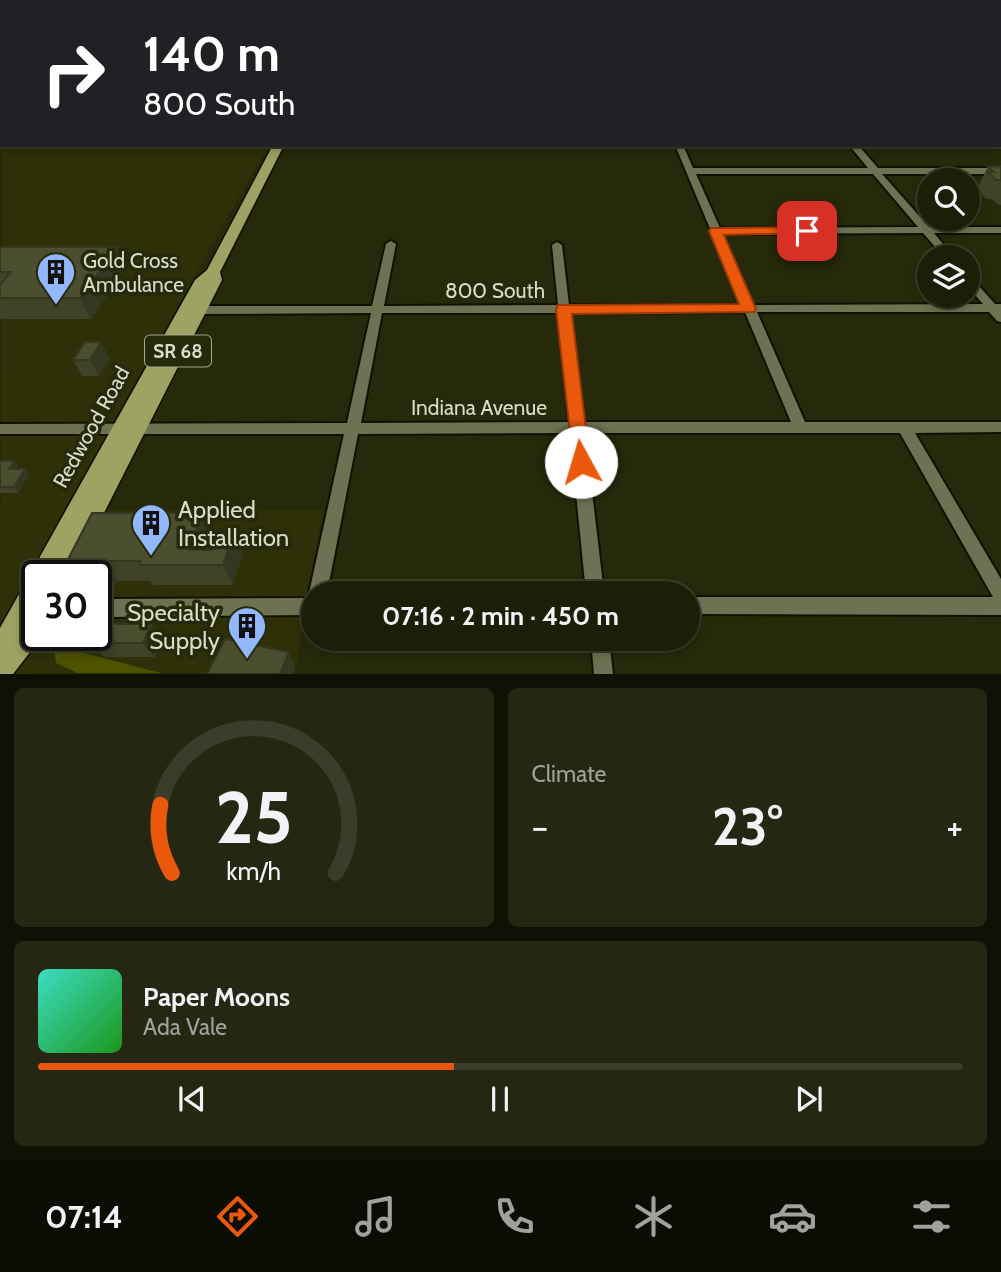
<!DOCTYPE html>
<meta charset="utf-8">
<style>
body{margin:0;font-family:Cabin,sans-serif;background:#252712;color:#f1f3f6;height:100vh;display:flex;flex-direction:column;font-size:26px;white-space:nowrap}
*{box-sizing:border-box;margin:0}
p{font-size:23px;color:#a0a29c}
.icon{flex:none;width:38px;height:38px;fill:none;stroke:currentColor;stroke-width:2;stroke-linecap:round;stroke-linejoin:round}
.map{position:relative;height:674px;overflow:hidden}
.panel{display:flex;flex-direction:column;gap:14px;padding:14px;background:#0f1104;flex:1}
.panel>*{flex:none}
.guide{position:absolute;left:0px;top:0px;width:1001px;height:147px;box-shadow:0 4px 10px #0003,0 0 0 2px #3a3d29;background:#202124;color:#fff;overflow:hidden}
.fabs{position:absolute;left:917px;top:168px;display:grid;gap:14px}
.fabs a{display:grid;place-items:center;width:63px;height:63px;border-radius:50%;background:#1c1f08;box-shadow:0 4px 10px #0003,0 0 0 2px #3a3d29;font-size:35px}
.speed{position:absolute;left:21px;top:560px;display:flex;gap:14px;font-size:35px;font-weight:700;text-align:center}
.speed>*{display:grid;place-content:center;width:91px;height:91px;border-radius:50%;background:#1c1f08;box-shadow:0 4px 10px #0003,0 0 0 2px #3a3d29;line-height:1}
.speed .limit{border:4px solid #111;border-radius:10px;background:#fff;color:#111}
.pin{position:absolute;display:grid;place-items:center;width:60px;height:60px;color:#fff;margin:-30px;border-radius:14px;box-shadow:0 4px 10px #0006}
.me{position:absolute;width:77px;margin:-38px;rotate:354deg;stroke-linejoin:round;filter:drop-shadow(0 0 5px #0008)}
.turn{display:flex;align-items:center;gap:24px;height:147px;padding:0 28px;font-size:32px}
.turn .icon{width:91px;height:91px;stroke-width:2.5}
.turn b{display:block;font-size:49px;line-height:60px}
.big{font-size:52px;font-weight:700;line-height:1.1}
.panel .card{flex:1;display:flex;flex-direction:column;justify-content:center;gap:10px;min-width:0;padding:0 24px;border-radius:10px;background:#252712}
.panel .dial{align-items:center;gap:0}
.dial svg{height:182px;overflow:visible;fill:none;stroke:#3a3d29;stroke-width:7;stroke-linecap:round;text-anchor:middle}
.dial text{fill:#f1f3f6;stroke:none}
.song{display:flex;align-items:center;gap:21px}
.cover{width:84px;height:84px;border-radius:10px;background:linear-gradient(135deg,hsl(170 70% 55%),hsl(120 70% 35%))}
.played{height:7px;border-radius:4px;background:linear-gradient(90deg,#ea580c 45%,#3a3d29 45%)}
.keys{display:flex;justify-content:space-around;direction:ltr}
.heat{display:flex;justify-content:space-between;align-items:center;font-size:38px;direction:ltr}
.panel .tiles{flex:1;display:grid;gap:14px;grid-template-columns:1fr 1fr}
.card:last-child{grid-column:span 2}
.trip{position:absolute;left:301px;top:581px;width:399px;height:70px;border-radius:35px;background:#1c1f08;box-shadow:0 4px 10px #0003,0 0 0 2px #3a3d29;font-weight:700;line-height:70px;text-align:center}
.tabs{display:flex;height:112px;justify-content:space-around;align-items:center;background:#0b0c03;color:#a0a29c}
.tabs .icon{width:49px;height:49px}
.tabs .on{color:#ea580c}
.tabs b{font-size:32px;color:#f1f3f6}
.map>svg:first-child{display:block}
</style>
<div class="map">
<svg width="1001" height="674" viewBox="0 0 1001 674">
<rect width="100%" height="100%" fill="#26290a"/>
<path fill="#2e3008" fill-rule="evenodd" d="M 0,0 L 346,0 L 2,2 L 2,75 Z
M 2,122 L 2,145 L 268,145 L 64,510 L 323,510 L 295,673 L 0,674 ZM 37,576 L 96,576 L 96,635 L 37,635 Z"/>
<path fill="#4e5300" d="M 53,645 L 161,673 L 78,673 L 56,663 Z"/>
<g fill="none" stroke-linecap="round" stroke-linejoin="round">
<g stroke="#101100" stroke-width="4">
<path id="minor" d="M 104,0 L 110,0 L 111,2 L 105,2 Z
M 612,0 L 618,0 L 619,2 L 613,2 Z
M 874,0 L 880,0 L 882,2 L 876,2 Z
M 0,10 L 2,10 L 2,14 L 0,14 Z
M 999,10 L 1001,10 L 1001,14 L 999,14 Z
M 999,37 L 1001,37 L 1001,41 L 999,41 Z
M 999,72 L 1001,72 L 1001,76 L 999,76 Z
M 999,86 L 1001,86 L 1001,91 L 999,91 Z
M 999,123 L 1001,123 L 1001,127 L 999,127 Z
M 675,145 L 683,145 L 693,168 L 868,168 L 849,145 L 858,145 L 878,168 L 1001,168 L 1001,174 L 882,174 L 929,227 L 1001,227 L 1001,233 L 934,233 L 954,257 L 944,257 L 923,233 L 722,234 L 753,305 L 983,304 L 968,287 L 968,277 L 972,278 L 995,304 L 1001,304 L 1001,322 L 997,321 L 989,312 L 757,312 L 805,422 L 1001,422 L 1001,432 L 915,433 L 1001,579 L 1001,615 L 688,614 L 688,597 L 993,597 L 900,433 L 585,433 L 604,593 L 586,593 L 570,433 L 358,434 L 327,593 L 313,593 L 313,615 L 110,617 L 96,612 L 96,595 L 110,599 L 312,598 L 309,593 L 344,434 L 0,434 L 0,424 L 347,423 L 371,313 L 199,314 L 193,310 L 199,306 L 372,306 L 386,244 L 391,241 L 396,244 L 384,306 L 558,305 L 552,245 L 557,242 L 562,245 L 569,305 L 742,305 ZM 696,174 L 873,174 L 918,227 L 720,228 ZM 745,312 L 791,422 L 583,422 L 570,313 ZM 382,313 L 559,313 L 569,422 L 361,423 Z
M 591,639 L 609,639 L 613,674 L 594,674 Z"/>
</g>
<g stroke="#101100" stroke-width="3">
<path id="major" d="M 352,0 L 360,0 L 352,2 Z
M 273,145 L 284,145 L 220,272 L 222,280 L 72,576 L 37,576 L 37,635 L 40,635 L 31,651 L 13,674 L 0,674 L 0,628 L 195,280 L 207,270 Z"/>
</g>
<use href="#minor" fill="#6f7252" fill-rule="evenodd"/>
<use href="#major" fill="#9da362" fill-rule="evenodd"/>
</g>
<path fill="#404328" d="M 208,0 L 306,0 L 305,2 L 209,2 Z
M 385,0 L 398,0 L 398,2 L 385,2 Z
M 132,145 L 156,145 L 152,149 L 134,149 Z
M 1001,166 L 1001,205 L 998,205 L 992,199 L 986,199 L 978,191 L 980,188 L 978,186 L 988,167 Z
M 0,247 L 126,267 L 91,319 L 1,319 L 0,317 Z
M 110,358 L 99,376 L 82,376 L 73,360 Z
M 0,461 L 18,466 L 16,469 L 29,474 L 18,493 L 0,493 Z
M 189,518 L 201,518 L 212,538 L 208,550 L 211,550 L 233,534 L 243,554 L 233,585 L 153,585 L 150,581 L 117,581 L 116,585 L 96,585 L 96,576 L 74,576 L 65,565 Z
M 162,638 L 155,657 L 104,657 L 91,643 Z"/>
<path fill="#343721" d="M 117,247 L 126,267 L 91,319 L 80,298 Z
M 101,342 L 110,358 L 99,376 L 90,360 Z
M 14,461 L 18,466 L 13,474 L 9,469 Z
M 25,469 L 29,474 L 18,493 L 14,487 Z
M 187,513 L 197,531 L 201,518 L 212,538 L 203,565 L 189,550 L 185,518 Z
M 233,534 L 243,554 L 233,585 L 223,565 Z
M 102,561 L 117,581 L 116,585 L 100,565 Z
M 151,624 L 162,638 L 155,657 L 143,643 Z
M 289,652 L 295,666 L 293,674 L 280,674 Z"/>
<path fill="#4b4e2f" stroke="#343721" stroke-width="2" d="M 1001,166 L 1001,180 L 996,180 L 988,172 L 994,172 L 988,167 Z
M 0,247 L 117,247 L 80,298 L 0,298 L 0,285 L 11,272 L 0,272 Z
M 85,342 L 101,342 L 90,360 L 73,360 Z
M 0,461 L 14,461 L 9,469 L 25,469 L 14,487 L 0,487 Z
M 92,513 L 187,513 L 185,518 L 201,518 L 189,550 L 211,550 L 217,534 L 233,534 L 223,565 L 139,565 L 141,561 L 102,561 L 100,565 L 65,565 Z
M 100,624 L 151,624 L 143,643 L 91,643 L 95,635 L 96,635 L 96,632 Z
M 225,639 L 289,652 L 280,674 L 207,674 Z"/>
<path fill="#ea580c" stroke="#983908" stroke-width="2" d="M 807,227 L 811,228 L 811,233 L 724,235 L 756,309 L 754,312 L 572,314 L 590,462 L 588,468 L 574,468 L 556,309 L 558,305 L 739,304 L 709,231 L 711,228 Z"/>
<defs>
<g id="building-pin" transform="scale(2.0125)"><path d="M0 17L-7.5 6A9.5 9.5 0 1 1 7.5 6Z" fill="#93b7fd" stroke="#26290a"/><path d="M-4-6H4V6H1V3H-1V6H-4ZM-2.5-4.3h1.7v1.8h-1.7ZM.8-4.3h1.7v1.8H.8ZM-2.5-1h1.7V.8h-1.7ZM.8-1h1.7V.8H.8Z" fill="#111"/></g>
</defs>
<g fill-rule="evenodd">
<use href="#building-pin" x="56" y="272"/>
<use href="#building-pin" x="151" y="523"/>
<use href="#building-pin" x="247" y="626"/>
</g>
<g text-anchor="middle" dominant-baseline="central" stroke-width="7" stroke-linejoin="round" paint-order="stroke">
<rect fill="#26290a" stroke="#a4a690" stroke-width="2" x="145" y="335.5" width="66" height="31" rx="5"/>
<g font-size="19" font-weight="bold" fill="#dadcca">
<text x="178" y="351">SR 68</text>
</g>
<g font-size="21" fill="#dadcca" stroke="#26290a" text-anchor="start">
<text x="83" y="260">Gold Cross<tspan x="83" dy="24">Ambulance</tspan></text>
</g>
<g font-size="21" fill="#dadcca" stroke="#26290a">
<text x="495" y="290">800 South</text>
<text x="479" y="407">Indiana Avenue</text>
<text transform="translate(91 427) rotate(-61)">Redwood Road</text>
</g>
<g font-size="24" fill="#dadcca" stroke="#26290a" text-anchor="start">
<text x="178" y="509">Applied<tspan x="178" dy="28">Installation</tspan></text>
<text x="220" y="612" text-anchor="end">Specialty<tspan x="220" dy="28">Supply</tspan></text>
</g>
</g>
</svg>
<div class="fabs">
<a><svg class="icon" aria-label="search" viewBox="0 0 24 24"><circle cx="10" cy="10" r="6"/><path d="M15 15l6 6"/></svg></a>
<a><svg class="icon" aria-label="layers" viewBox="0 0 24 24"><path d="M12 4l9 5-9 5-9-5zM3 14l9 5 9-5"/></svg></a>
</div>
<div class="speed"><div class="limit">30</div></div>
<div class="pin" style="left:807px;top:231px;background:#d93025"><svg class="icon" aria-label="arrive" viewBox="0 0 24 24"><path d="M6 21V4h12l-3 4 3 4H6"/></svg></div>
<svg class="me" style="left:581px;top:462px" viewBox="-20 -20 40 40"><circle r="19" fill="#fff"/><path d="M0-13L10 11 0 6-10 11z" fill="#ea580c"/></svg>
<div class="trip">07:16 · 2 min · 450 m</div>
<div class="guide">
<div class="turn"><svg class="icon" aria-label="right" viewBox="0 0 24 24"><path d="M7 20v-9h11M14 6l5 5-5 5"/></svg><div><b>140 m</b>800 South</div></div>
</div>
</div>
<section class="panel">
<div class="tiles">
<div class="card dial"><svg viewBox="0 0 100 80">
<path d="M14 69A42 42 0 1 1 86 69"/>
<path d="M14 69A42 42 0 0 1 9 39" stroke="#ea580c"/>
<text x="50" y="56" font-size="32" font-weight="700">25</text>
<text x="50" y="72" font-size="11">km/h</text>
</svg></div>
<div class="card"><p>Climate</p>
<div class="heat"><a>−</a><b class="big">23°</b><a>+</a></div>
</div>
<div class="card">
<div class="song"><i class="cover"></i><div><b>Paper Moons</b><p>Ada Vale</p></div></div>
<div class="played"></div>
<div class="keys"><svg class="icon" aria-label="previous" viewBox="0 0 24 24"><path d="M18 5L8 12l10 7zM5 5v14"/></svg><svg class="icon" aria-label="pause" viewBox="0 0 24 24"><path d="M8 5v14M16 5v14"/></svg><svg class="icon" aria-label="next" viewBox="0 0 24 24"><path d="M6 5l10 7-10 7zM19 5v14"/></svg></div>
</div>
</div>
</section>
<nav class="tabs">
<b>07:14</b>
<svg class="icon on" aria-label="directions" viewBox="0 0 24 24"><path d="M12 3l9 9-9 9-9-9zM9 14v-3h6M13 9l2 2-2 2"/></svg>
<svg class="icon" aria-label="music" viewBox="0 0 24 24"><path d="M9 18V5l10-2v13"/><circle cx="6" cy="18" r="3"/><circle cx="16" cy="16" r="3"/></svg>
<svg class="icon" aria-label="phone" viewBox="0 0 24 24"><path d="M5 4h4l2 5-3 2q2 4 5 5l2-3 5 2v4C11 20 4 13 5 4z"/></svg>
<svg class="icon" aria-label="climate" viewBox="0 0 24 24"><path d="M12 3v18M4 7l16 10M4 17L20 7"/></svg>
<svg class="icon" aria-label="car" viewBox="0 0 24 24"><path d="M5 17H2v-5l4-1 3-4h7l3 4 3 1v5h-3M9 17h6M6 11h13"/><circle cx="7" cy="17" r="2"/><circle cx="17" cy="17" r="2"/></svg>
<svg class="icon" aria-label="filters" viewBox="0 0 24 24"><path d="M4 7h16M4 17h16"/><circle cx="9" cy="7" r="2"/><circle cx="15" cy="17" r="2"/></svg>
</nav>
